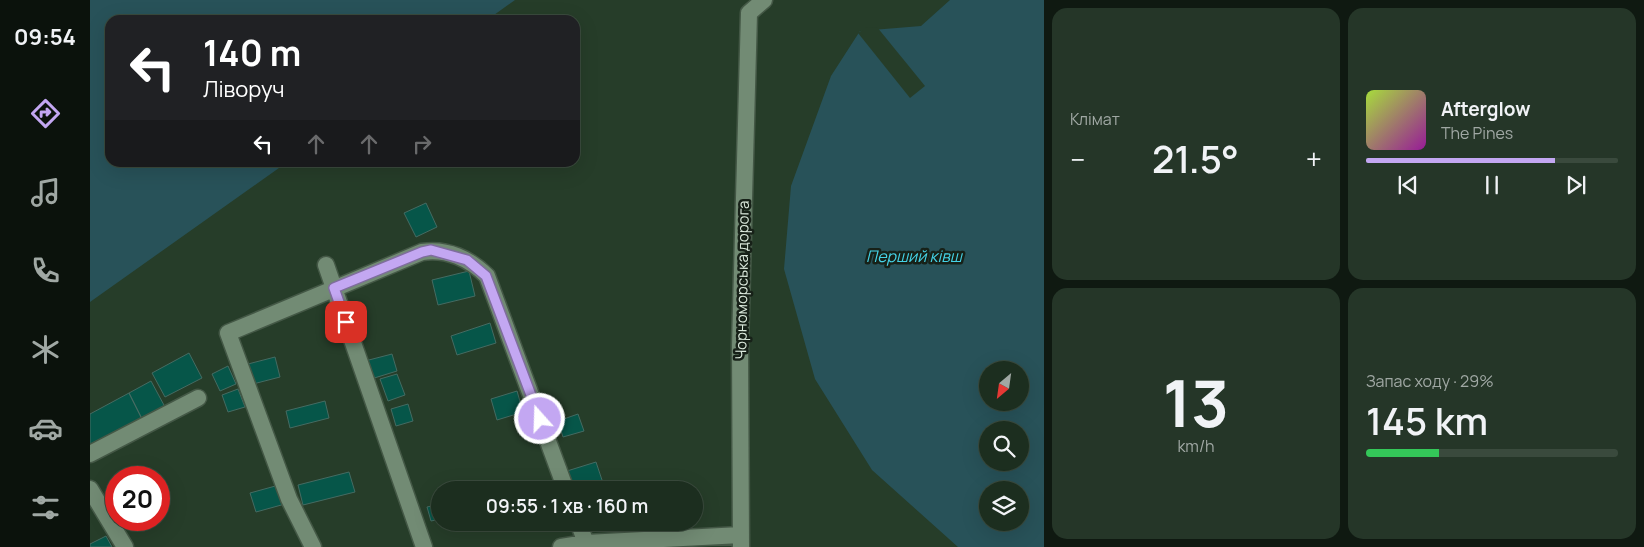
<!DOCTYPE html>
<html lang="uk">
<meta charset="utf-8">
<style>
body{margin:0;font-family:Manrope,sans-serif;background:#253628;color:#f1f3f6;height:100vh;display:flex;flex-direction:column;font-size:19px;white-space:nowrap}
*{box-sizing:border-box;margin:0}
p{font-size:16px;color:#a0a8a4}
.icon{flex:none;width:28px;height:28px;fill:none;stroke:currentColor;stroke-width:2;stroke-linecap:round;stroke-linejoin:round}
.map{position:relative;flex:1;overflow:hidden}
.sheet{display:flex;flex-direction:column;gap:8px;padding:8px;background:#0f1911;width:600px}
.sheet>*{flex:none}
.guide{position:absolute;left:15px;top:15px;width:475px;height:152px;border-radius:15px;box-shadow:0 5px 20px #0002,0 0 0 1px #3a4a3d;background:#202124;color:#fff;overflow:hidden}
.needle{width:32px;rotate:209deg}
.fabs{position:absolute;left:889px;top:361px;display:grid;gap:10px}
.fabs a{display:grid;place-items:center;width:50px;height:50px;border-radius:50%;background:#1c2e1f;box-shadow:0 5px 20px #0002,0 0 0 1px #3a4a3d;font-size:25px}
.speed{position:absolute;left:15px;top:466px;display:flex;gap:10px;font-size:25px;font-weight:700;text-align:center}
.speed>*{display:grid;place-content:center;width:65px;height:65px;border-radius:50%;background:#1c2e1f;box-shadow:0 5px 20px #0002,0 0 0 1px #3a4a3d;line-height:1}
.speed .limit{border:8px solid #d22;background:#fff;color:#111}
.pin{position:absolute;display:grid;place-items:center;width:42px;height:42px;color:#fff;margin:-21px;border-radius:10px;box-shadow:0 2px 8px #0006}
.me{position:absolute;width:55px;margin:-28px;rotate:340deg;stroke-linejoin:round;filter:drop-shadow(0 0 4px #0008)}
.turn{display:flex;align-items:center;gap:18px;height:105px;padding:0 15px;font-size:22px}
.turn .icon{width:65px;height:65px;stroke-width:2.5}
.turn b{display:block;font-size:35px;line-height:42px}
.lanes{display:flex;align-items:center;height:48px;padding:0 15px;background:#0003;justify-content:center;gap:25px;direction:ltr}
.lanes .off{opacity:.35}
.big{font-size:38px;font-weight:600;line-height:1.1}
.sheet .card{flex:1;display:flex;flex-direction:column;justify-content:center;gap:8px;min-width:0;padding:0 18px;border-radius:15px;background:#253628}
.sheet .dial{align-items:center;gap:0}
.dial b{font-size:65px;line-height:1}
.song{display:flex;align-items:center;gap:15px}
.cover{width:60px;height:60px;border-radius:8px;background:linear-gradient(135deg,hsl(80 70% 55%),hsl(300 70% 35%))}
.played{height:5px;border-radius:2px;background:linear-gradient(90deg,#c3a7f2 75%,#3a4a3d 75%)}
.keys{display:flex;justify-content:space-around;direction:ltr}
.heat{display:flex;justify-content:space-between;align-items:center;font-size:28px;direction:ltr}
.charge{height:8px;border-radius:4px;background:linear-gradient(90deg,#34c759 29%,#3a4a3d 0)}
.sheet .tiles{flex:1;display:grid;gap:8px;grid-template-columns:repeat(2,1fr)}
.trip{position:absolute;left:341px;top:481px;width:272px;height:50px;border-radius:25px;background:#1c2e1f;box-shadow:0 5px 20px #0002,0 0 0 1px #3a4a3d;font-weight:600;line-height:50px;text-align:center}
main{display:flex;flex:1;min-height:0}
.dock{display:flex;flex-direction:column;width:90px;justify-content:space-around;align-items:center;background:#0b120c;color:#a0a8a4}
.dock .icon{width:35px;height:35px}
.dock .current{color:#c3a7f2}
.dock b{font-size:22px;color:#f1f3f6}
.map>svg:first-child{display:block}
</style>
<main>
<nav class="dock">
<b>09:54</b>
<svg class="icon current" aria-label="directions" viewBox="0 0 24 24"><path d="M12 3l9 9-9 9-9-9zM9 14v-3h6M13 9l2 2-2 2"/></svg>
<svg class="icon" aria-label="music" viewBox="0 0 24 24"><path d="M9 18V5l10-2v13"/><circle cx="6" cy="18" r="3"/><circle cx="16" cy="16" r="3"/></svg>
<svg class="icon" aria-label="phone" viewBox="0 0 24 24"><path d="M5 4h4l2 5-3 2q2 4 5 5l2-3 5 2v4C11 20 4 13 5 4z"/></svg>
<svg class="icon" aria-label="climate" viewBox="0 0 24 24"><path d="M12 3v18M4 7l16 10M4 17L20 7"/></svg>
<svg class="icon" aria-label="car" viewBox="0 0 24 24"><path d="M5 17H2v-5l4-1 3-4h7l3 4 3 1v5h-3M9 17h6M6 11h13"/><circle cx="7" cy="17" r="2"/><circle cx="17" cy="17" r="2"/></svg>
<svg class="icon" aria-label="filters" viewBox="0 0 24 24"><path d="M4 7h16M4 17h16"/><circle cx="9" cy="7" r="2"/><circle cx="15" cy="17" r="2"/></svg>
</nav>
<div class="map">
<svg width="954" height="547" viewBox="0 0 954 547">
<rect width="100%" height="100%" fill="#263d29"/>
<path fill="#285259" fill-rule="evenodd" d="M 0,0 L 425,0 L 397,20 L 20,20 L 20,162 L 196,163 L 0,302 Z
M 860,0 L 954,0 L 954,547 L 868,547 L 782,470 L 725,379 L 694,269 L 701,186 L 741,76 L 770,31 L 831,26 ZM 898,370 L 930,370 L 930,402 L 898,402 ZM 898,430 L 930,430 L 930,462 L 898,462 ZM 898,490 L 930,490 L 930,522 L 898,522 Z"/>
<path fill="#263d29" d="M 787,27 L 835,86 L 820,98 L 768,33 L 775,28 Z"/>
<path fill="#065649" stroke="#456b62" d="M 336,203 L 347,227 L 326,237 L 314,213 Z
M 379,271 L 385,296 L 348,305 L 342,280 Z
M 400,323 L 406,343 L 367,355 L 361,336 Z
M 99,353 L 112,378 L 75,397 L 62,373 Z
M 302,354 L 307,371 L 281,379 L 275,361 Z
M 185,357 L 190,377 L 163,384 L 158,364 Z
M 138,366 L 146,384 L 130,391 L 122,374 Z
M 307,374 L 315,395 L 298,401 L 290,379 Z
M 61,381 L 75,407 L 52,419 L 39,393 Z
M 148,389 L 155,407 L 138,412 L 132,395 Z
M 427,391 L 433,412 L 407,420 L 401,399 Z
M 39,393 L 52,419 L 0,447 L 0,414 Z
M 235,401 L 239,418 L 200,428 L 196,411 Z
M 318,404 L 323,421 L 306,426 L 301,409 Z
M 488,414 L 494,431 L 473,437 L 468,421 Z
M 506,462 L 514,486 L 502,490 L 483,490 L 477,471 Z
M 259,472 L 265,492 L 213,505 L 208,485 Z
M 26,485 L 26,504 L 18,489 Z
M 189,485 L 195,504 L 166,512 L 160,493 Z
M 350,504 L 350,519 L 341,521 L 337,507 Z
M 16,536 L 22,547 L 0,547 L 0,544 Z"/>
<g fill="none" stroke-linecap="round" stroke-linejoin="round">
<g stroke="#445846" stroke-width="19">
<path id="minor" d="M 236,265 L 334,547
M 0,454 L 108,398
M 0,489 L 35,547
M 488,522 L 496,543
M 223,547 L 199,499 L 138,333 L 332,252 C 357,248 380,259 397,276 L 476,490
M 471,547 L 496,543 L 651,535
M 651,547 L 650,346 L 659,13 L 674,0"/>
</g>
<use href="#minor" stroke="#728b74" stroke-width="16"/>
</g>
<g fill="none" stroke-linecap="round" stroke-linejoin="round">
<g stroke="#7f6d9d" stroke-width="12">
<path id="route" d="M 256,322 L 244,288 L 332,252 L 341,250 L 377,260 L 396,276 L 450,419"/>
</g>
<use href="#route" stroke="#c3a7f2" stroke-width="9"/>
</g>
<g text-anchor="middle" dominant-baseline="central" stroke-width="5" stroke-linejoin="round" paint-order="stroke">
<g font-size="15" fill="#ddebde" stroke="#172118">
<text transform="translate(652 280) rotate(-89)">Чорноморська дорога</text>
</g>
<g font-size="16" font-style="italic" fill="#45d3e7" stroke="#172118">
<text x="824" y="256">Перший ківш</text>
</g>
</g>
</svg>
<div class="fabs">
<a><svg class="needle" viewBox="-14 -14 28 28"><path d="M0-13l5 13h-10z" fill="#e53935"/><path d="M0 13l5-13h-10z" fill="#a0a8a4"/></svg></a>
<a><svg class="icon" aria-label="search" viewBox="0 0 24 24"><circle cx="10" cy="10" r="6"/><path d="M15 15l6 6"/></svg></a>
<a><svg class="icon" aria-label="layers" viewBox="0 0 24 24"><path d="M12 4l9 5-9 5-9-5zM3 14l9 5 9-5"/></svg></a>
</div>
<div class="speed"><div class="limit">20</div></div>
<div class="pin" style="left:256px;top:322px;background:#d93025"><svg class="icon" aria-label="arrive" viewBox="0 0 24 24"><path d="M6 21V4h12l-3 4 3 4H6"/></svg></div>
<svg class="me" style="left:450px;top:419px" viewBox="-20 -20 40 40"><circle r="17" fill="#c3a7f2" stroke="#fff" stroke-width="3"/><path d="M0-11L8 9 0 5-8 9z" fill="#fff"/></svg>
<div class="trip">09:55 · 1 хв · 160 m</div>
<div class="guide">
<div class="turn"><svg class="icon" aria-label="left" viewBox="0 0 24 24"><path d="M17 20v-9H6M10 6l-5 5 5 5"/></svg><div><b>140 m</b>Ліворуч</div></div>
<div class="lanes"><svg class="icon" aria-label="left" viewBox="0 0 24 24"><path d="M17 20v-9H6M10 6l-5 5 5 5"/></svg><svg class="icon off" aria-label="ahead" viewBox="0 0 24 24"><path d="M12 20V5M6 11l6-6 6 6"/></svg><svg class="icon off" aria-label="ahead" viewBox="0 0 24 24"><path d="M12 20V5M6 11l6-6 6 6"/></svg><svg class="icon off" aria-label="right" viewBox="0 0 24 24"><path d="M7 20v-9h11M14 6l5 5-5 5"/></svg></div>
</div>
</div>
<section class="sheet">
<div class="tiles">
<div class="card"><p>Клімат</p>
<div class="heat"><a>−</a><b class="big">21.5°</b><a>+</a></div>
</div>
<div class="card">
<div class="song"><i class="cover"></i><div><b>Afterglow</b><p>The Pines</p></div></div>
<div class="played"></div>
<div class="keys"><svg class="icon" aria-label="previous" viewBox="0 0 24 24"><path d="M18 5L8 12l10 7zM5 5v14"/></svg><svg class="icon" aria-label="pause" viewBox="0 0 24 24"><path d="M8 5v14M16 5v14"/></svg><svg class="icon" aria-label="next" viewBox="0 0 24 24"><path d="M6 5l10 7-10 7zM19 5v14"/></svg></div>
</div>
<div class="card dial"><b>13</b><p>km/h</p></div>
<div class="card"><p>Запас ходу · 29%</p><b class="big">145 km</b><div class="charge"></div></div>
</div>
</section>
</main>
